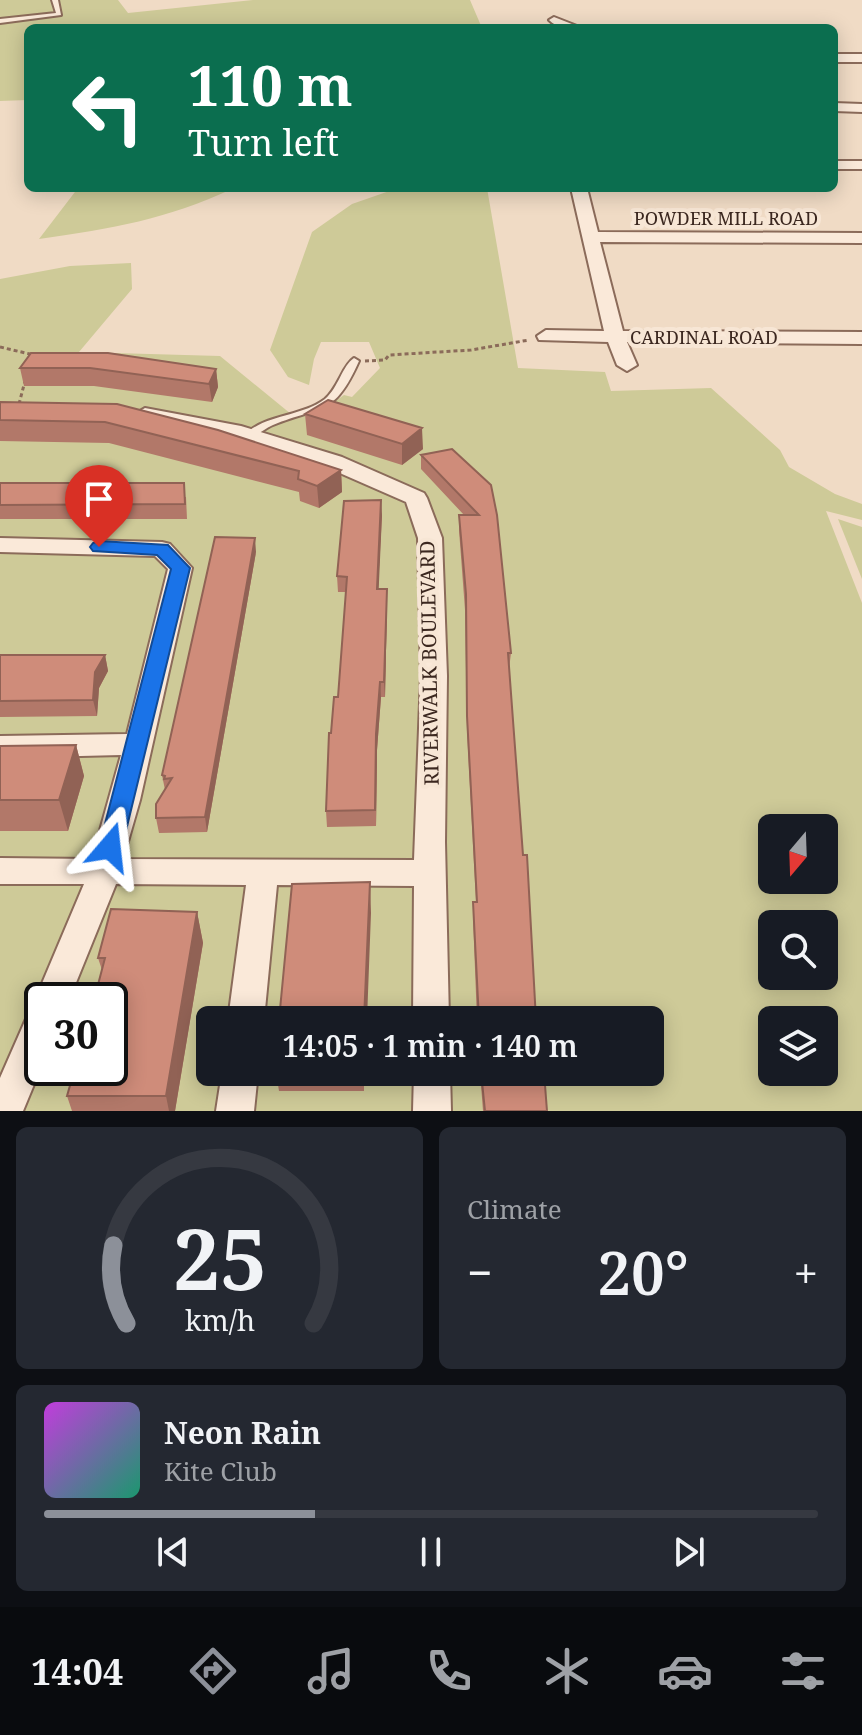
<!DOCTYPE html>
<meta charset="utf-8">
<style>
body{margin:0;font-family:"Noto Serif",serif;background:#242831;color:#f1f3f6;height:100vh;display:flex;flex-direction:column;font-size:30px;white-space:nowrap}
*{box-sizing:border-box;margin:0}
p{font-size:26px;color:#9ea1a6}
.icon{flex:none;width:44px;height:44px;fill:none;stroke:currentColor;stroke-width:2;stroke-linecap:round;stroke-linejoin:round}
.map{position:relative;height:1111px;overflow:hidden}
.details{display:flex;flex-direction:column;gap:16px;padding:16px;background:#0d0f14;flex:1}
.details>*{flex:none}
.hud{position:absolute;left:24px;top:24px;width:814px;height:168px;border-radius:12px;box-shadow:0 4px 20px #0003;background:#0b6e4f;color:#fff;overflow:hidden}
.needle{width:52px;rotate:199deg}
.fabs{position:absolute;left:758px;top:814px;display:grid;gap:16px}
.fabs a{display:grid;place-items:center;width:80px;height:80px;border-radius:12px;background:#171b24;box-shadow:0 4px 20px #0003;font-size:40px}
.speed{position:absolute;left:24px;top:982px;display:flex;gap:16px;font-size:40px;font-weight:700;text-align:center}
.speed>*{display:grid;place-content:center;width:104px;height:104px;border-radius:50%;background:#171b24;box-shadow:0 4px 20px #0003;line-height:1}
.speed .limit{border:4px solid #111;border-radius:12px;background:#fff;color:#111}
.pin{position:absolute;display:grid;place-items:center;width:68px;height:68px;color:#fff;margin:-82px -34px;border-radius:50% 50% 50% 0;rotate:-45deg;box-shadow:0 0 8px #0007}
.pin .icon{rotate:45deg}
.me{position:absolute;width:88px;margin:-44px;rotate:17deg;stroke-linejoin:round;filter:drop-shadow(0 0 6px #0008)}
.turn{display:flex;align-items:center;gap:28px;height:168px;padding:0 32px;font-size:36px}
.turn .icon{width:104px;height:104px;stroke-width:2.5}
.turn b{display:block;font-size:56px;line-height:68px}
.big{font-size:60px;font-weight:600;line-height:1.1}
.details .widget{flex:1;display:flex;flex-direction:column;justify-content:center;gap:12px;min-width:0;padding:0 28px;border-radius:12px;background:#242831}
.details .dial{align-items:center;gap:0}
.dial svg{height:208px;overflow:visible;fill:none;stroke:#363941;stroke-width:7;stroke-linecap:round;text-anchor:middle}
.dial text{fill:#f1f3f6;stroke:none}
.song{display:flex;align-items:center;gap:24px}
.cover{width:96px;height:96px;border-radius:12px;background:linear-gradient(135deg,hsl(290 70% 55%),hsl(160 70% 35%))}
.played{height:8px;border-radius:4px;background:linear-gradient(90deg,#8c9099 35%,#363941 35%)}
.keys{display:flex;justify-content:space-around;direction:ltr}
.heat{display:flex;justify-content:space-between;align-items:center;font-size:44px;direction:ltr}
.details .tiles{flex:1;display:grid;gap:16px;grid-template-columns:1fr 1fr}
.widget:last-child{grid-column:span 2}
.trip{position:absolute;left:196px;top:1006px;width:468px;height:80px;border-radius:12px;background:#171b24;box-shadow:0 4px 20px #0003;font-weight:600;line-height:80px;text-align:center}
.tabs{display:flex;height:128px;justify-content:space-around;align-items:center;background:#090b0e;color:#9ea1a6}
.tabs .icon{width:56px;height:56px}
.tabs .active{color:#8c9099}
.tabs b{font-size:36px;color:#f1f3f6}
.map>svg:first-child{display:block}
</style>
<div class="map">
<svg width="862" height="1111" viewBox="0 0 862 1111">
<rect width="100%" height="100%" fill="#f0dbc5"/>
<path fill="#ceca98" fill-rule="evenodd" d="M 0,0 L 118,0 L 128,13 L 253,0 L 470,0 L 482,28 L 28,28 L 28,100 L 0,101 Z
M 78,188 L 234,188 C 165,220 114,228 39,239 Z
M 398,188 L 487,188 L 518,368 L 605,372 L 611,391 L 711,388 L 780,450 L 789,467 L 835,494 L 862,504 L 862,520 L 826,511 L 862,603 L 862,1111 L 0,1111 L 0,279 L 70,266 L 131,263 L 132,289 L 79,352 L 220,356 L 291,414 C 314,416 327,407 344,395 L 352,397 L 380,368 L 369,342 L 321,342 L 314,359 L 309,385 L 288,377 L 270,350 L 312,232 L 352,204 ZM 772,828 L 824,828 L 824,880 L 772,880 ZM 772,924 L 824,924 L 824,976 L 772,976 ZM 42,1000 L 110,1000 L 110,1068 L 42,1068 ZM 210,1020 L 650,1020 L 650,1072 L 210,1072 ZM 772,1020 L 824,1020 L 824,1072 L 772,1072 Z
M 838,519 L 862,527 L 862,579 Z"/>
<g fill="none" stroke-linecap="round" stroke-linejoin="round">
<g stroke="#8b6b5a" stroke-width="4">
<path id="lane" d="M 52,0 L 58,0 L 61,15 L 0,23 L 0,19 L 56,13 Z
M 354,358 L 359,361 C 334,417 322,405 273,425 C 263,429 256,438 245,437 L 244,435 C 266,414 301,417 325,399 C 339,387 342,366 354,358 Z"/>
</g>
<g stroke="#8b6b5a" stroke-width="4">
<path id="street" d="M 554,17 L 577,26 L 579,28 C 567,28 557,28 549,20 Z
M 834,54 L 862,54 L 862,62 L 834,62 Z
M 834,103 L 862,104 L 862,112 L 834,111 Z
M 834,161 L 862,161 L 862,169 L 834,169 Z
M 571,188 L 587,188 L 598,232 L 862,233 L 862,243 L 600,242 L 623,331 L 862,332 L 862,344 L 627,342 L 637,365 L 627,371 L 617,365 L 608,342 L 539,340 L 537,336 L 546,330 L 604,331 Z
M 145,408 L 241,426 L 342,457 L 424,493 L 427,498 L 442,538 L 447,676 L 445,842 L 449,1020 L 413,1020 L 414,886 L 277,885 L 264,1020 L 228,1020 L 246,885 L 116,884 L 69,1000 L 42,1000 L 42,1065 L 23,1111 L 0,1111 L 0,1078 L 29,1012 L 38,1008 L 35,1000 L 84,884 L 0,884 L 0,858 L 92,859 L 121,755 L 0,758 L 0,736 L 127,734 L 168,569 L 155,556 L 0,552 L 0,538 L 162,542 L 170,544 L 192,568 L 140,800 L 123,859 L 414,860 L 421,676 L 418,538 L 406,502 L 326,467 L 230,436 L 138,418 L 135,414 Z
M 222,1072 L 258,1072 L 254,1111 L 216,1111 Z
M 414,1072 L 450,1072 L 451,1111 L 413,1111 Z"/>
</g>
<path stroke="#8b6b5a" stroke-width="3" stroke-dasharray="4 3" stroke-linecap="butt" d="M 0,347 L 30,354 L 30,357
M 365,361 L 385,360 L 389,355 L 471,350 L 529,340
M 19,404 L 25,381"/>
<use href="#lane" fill="#fae9d9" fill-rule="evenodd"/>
<use href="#street" fill="#fae9d9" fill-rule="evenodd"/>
</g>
<path fill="#b27869" d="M 20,368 L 216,369 L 218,387 L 212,402 L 94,386 L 24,386 Z
M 0,402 L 117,404 L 341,470 L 342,492 L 319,508 L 300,501 L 299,492 L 109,443 L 0,441 Z
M 305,414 L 423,449 L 402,465 L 307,435 Z
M 421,455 L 491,485 L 511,653 L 509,669 L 536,1020 L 477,1020 L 473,918 L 473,902 L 476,902 L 467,731 L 465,610 L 459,530 L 459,515 L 464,515 L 421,469 Z
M 0,483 L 186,497 L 187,519 L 0,519 Z
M 382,515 L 378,589 L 387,589 L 387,604 L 385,697 L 381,697 L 377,750 L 376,826 L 327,827 L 326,811 L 331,733 L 338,697 L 346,592 L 338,592 L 337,576 Z
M 256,552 L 207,832 L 159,833 L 156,818 L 165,790 L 162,775 Z
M 0,655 L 105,655 L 108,671 L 99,688 L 97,716 L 0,717 Z
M 76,745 L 84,776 L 68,831 L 0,831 L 0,746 Z
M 197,912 L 203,943 L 175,1111 L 72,1111 L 67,1096 L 102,970 L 98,958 Z
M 276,1072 L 364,1072 L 364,1091 L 279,1091 Z
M 480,1072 L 544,1072 L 547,1111 L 483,1111 Z"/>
<path fill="#916255" d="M 216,369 L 218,387 L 212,402 L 209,384 Z
M 422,428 L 423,449 L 402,465 L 402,444 Z
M 341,470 L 342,492 L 319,508 L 317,486 Z
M 381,500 L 382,515 L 378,604 L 377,589 Z
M 255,538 L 256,552 L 207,832 L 205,817 Z
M 387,589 L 387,604 L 385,697 L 384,682 Z
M 105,655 L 108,671 L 99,688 L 97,716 L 93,700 L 95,672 Z
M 380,682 L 381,697 L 377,750 L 376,826 L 376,734 Z
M 76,745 L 84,776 L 68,831 L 59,800 Z
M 370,882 L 371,913 L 367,1020 L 364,1020 Z
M 197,912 L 203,943 L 175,1111 L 169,1111 L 166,1096 Z"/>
<path fill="#cf8c7a" stroke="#916255" stroke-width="2" d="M 31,353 L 108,353 L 216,369 L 209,384 L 90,368 L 20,368 Z
M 328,400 L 422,428 L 402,444 L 305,414 Z
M 0,402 L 117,404 L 218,430 L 341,470 L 317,486 L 298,479 L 299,471 L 105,422 L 0,420 Z
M 452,449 L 491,485 L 497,515 L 511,653 L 508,653 L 523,855 L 527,855 L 536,1020 L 479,1020 L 473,902 L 477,902 L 467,716 L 466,594 L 459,515 L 479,515 L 421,455 Z
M 0,483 L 184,483 L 185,504 L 0,505 Z
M 381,500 L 377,589 L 387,589 L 384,682 L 380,682 L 376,734 L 375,810 L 326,811 L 329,733 L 331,733 L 334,697 L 338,697 L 347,577 L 337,576 L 344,501 Z
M 215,537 L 255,538 L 205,817 L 156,818 L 156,804 L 172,778 L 164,779 L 165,776 L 162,775 Z
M 0,655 L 105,655 L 95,672 L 93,700 L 0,701 Z
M 76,745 L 59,800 L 0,800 L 0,746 Z
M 370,882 L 364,1020 L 279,1020 L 292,884 Z
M 111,909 L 197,912 L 166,1096 L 67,1096 L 75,1068 L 110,1068 L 110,1000 L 94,1000 L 105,958 L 98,958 Z
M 481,1072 L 544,1072 L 547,1111 L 485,1111 Z"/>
<path fill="#1a73e8" stroke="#114b97" stroke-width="2" d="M 99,541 L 168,545 L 190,568 L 122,847 L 119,854 L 110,857 L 102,854 L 99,847 L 171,569 L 157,555 L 93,551 L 90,547 L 93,543 Z"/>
<g text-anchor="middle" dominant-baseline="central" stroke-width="8" stroke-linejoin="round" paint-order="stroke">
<g font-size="18" fill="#3b271f" stroke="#f7e6d5">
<text x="726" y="218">POWDER MILL ROAD</text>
<text x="704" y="337">CARDINAL ROAD</text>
</g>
<g font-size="20" fill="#3b271f" stroke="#f7e6d5">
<text transform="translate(429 663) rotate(-91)">RIVERWALK BOULEVARD</text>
</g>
</g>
</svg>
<div class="fabs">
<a><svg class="needle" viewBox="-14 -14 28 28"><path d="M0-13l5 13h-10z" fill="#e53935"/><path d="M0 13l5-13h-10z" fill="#9ea1a6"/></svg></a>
<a><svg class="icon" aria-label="search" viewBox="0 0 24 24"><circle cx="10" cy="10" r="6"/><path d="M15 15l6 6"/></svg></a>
<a><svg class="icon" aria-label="layers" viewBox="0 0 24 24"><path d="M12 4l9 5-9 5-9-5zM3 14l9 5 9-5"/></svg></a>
</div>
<div class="speed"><div class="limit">30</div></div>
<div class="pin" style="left:99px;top:547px;background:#d93025"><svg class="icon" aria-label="arrive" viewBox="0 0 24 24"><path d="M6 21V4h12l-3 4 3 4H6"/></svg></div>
<svg class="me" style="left:110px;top:847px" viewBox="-20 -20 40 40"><path d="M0-17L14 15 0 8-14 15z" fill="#1a73e8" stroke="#fff" stroke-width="4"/></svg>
<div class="trip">14:05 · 1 min · 140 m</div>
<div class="hud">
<div class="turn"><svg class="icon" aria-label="left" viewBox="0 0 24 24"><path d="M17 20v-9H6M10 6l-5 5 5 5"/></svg><div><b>110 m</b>Turn left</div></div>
</div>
</div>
<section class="details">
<div class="tiles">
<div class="widget dial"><svg viewBox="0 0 100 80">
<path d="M14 69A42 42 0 1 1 86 69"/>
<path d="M14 69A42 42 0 0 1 9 39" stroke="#8c9099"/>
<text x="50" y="56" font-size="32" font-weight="700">25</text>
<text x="50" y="72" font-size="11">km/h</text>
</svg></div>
<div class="widget"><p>Climate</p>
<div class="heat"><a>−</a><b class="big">20°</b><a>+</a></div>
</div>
<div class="widget">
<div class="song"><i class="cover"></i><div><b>Neon Rain</b><p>Kite Club</p></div></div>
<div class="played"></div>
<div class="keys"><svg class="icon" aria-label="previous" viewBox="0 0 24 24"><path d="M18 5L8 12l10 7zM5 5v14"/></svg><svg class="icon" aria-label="pause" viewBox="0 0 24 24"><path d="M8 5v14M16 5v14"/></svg><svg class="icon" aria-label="next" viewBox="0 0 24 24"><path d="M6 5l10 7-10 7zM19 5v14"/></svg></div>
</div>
</div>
</section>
<nav class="tabs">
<b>14:04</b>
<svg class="icon active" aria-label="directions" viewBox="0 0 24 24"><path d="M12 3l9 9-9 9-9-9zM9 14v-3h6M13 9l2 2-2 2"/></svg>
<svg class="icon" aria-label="music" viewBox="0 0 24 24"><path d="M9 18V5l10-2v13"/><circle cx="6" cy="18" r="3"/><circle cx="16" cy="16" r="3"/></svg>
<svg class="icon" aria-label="phone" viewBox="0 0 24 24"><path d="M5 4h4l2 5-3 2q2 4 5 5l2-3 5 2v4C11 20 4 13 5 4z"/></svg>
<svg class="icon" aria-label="climate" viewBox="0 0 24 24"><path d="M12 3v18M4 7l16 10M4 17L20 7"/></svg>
<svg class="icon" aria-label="car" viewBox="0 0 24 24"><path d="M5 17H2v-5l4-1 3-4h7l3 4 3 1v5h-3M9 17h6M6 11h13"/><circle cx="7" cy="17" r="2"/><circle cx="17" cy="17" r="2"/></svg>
<svg class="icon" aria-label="filters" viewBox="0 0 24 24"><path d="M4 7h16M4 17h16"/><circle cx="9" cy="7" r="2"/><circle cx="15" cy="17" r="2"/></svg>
</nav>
